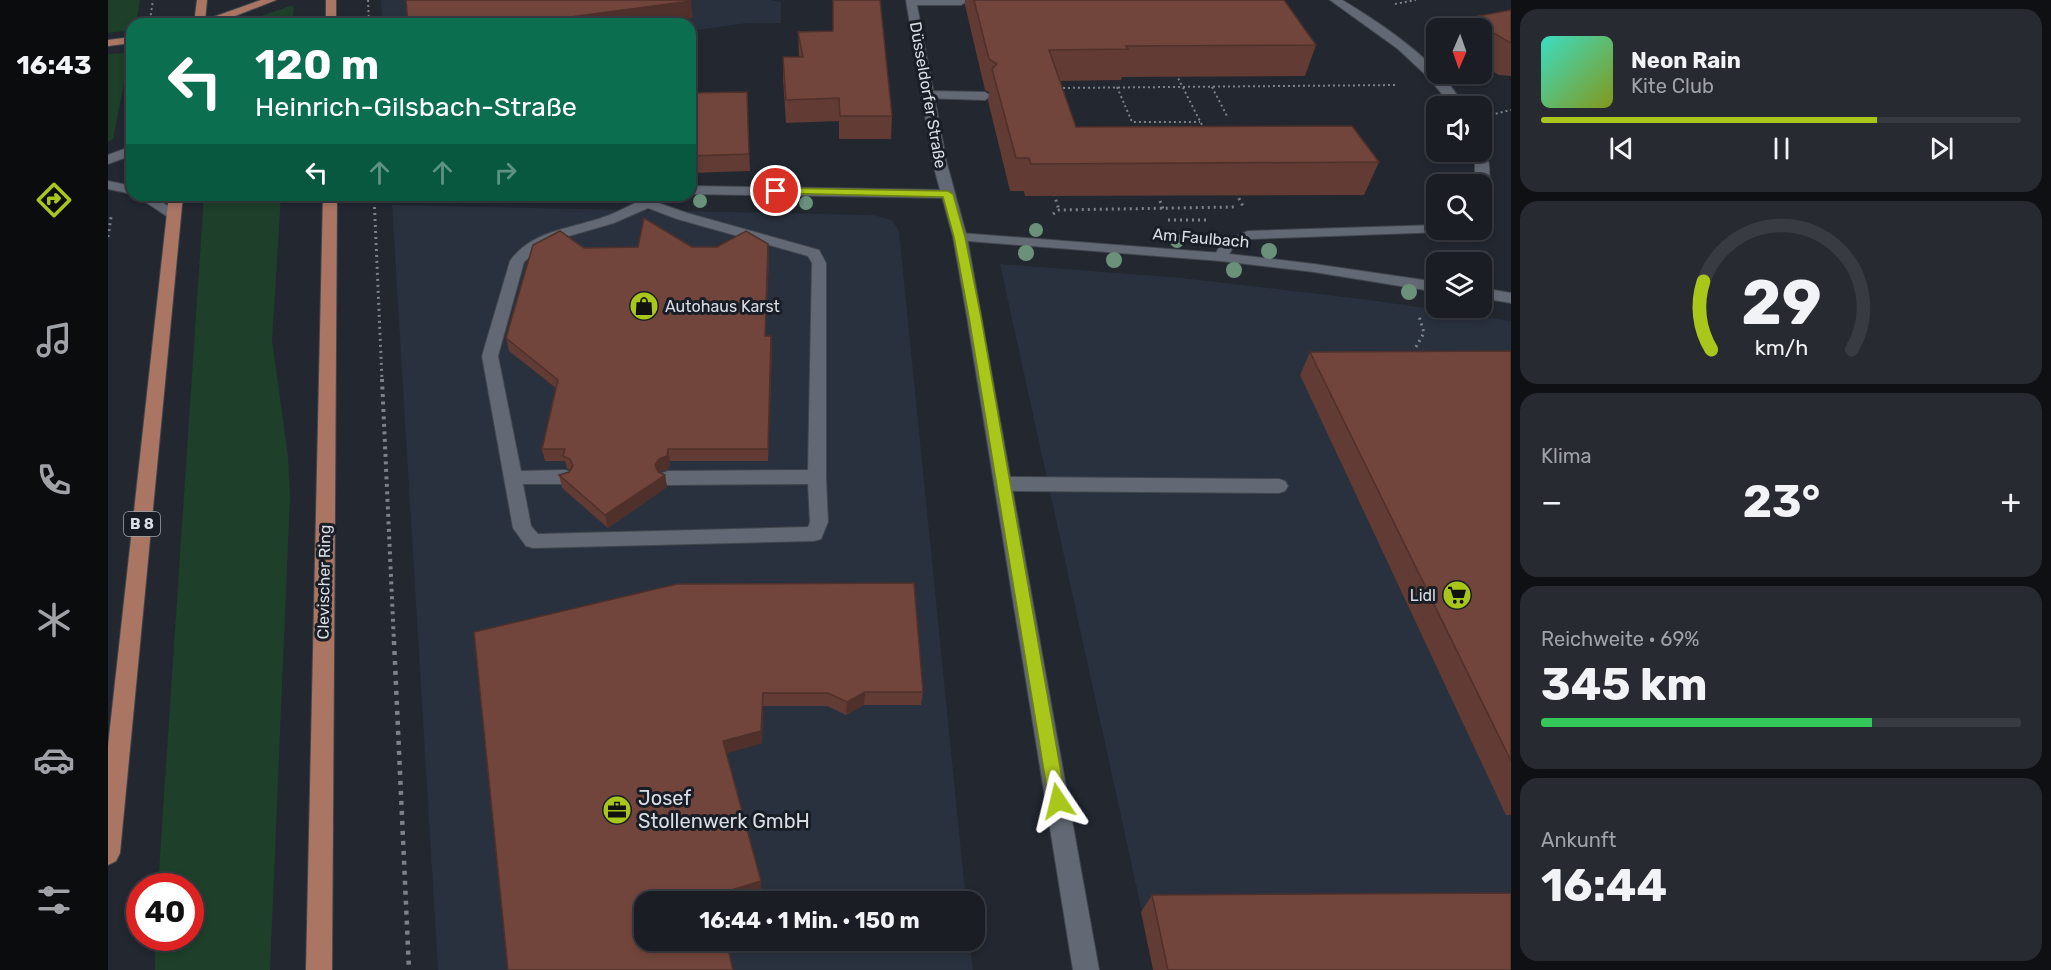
<!DOCTYPE html>
<html lang="de">
<meta charset="utf-8">
<style>
body{margin:0;font-family:Rubik,sans-serif;background:#272a31;color:#f1f3f6;height:100vh;display:flex;flex-direction:column;font-size:22px;white-space:nowrap}
*{box-sizing:border-box;margin:0}
p{font-size:20px;color:#9fa2a6}
.icon{flex:none;width:33px;height:33px;fill:none;stroke:currentColor;stroke-width:2;stroke-linecap:round;stroke-linejoin:round}
.map{position:relative;flex:1;overflow:hidden}
.side{display:flex;flex-direction:column;gap:9px;padding:9px;background:#0e1014;width:540px}
.side>*{flex:none}
.top-card{position:absolute;left:18px;top:18px;width:570px;height:183px;border-radius:18px;box-shadow:0 3px 9px #0003,0 0 0 2px #383b41;background:#0b6e4f;color:#fff;overflow:hidden}
.needle{width:39px;rotate:182deg}
.tools{position:absolute;left:1318px;top:18px;display:grid;gap:12px}
.tools a{display:grid;place-items:center;width:66px;height:66px;border-radius:12px;background:#1a1d24;box-shadow:0 3px 9px #0003,0 0 0 2px #383b41;font-size:30px}
.speed{position:absolute;left:18px;top:873px;display:flex;gap:12px;font-size:30px;font-weight:700;text-align:center}
.speed>*{display:grid;place-content:center;width:78px;height:78px;border-radius:50%;background:#1a1d24;box-shadow:0 3px 9px #0003,0 0 0 2px #383b41;line-height:1}
.speed .limit{border:9px solid #d22;background:#fff;color:#111}
.pin{position:absolute;display:grid;place-items:center;width:51px;height:51px;color:#fff;margin:-26px;border:3px solid #fff;border-radius:50%;box-shadow:0 2px 6px #0007}
.me{position:absolute;width:66px;margin:-33px;rotate:350deg;stroke-linejoin:round;filter:drop-shadow(0 0 4px #0008)}
.turn{display:flex;align-items:center;gap:21px;height:126px;padding:0 30px;font-size:27px}
.turn .icon{width:78px;height:78px;stroke-width:2.5}
.turn b{display:block;font-size:42px;line-height:51px}
.lanes{display:flex;align-items:center;height:57px;padding:0 30px;background:#0003;justify-content:center;gap:30px;direction:ltr}
.lanes .off{opacity:.35}
.big{font-size:45px;font-weight:700;line-height:1.1}
.side .tile{flex:1;display:flex;flex-direction:column;justify-content:center;gap:9px;min-width:0;padding:0 21px;border-radius:18px;background:#272a31}
.side .dial{align-items:center;gap:0}
.dial svg{height:156px;overflow:visible;fill:none;stroke:#383b41;stroke-width:7;stroke-linecap:round;text-anchor:middle}
.dial text{fill:#f1f3f6;stroke:none}
.song{display:flex;align-items:center;gap:18px}
.cover{width:72px;height:72px;border-radius:9px;background:linear-gradient(135deg,hsl(170 70% 55%),hsl(70 70% 35%))}
.played{height:6px;border-radius:3px;background:linear-gradient(90deg,#a9c71a 70%,#383b41 70%)}
.keys{display:flex;justify-content:space-around;direction:ltr}
.heat{display:flex;justify-content:space-between;align-items:center;font-size:33px;direction:ltr}
.charge{height:9px;border-radius:4px;background:linear-gradient(90deg,#34c759 69%,#383b41 0)}
.trip{position:absolute;left:526px;top:891px;width:351px;height:60px;border-radius:18px;background:#1a1d24;box-shadow:0 3px 9px #0003,0 0 0 2px #383b41;font-weight:700;line-height:60px;text-align:center}
main{display:flex;flex:1;min-height:0}
.tabs{display:flex;flex-direction:column;width:108px;justify-content:space-around;align-items:center;background:#0a0c0e;color:#9fa2a6}
.tabs .icon{width:42px;height:42px}
.tabs .selected{color:#a9c71a}
.tabs b{font-size:27px;color:#f1f3f6}
.map>svg:first-child{display:block}
</style>
<main>
<nav class="tabs">
<b>16:43</b>
<svg class="icon selected" aria-label="directions" viewBox="0 0 24 24"><path d="M12 3l9 9-9 9-9-9zM9 14v-3h6M13 9l2 2-2 2"/></svg>
<svg class="icon" aria-label="music" viewBox="0 0 24 24"><path d="M9 18V5l10-2v13"/><circle cx="6" cy="18" r="3"/><circle cx="16" cy="16" r="3"/></svg>
<svg class="icon" aria-label="phone" viewBox="0 0 24 24"><path d="M5 4h4l2 5-3 2q2 4 5 5l2-3 5 2v4C11 20 4 13 5 4z"/></svg>
<svg class="icon" aria-label="climate" viewBox="0 0 24 24"><path d="M12 3v18M4 7l16 10M4 17L20 7"/></svg>
<svg class="icon" aria-label="car" viewBox="0 0 24 24"><path d="M5 17H2v-5l4-1 3-4h7l3 4 3 1v5h-3M9 17h6M6 11h13"/><circle cx="7" cy="17" r="2"/><circle cx="17" cy="17" r="2"/></svg>
<svg class="icon" aria-label="filters" viewBox="0 0 24 24"><path d="M4 7h16M4 17h16"/><circle cx="9" cy="7" r="2"/><circle cx="15" cy="17" r="2"/></svg>
</nav>
<div class="map">
<svg width="1403" height="970" viewBox="0 0 1403 970">
<rect width="100%" height="100%" fill="#222730"/>
<path fill="#29313e" d="M 273,0 L 662,0 L 673,2 L 673,23 L 639,23 L 582,31 L 582,24 L 274,24 Z
M 284,205 L 765,215 L 784,220 L 791,231 L 858,901 L 537,902 L 537,940 L 862,941 L 865,970 L 330,970 Z
M 892,264 L 1074,278 L 1262,300 L 1403,321 L 1403,970 L 1034,912 Z"/>
<path fill="#1e3f29" d="M 0,0 L 32,0 L 28,24 L 24,24 L 24,30 L 0,33 Z
M 182,6 L 186,6 L 184,24 L 129,24 Z
M 22,53 L 5,139 L 0,142 L 0,54 Z
M 96,195 L 173,195 L 164,340 L 180,456 L 182,497 L 162,970 L 47,970 L 47,938 L 82,938 L 82,886 L 50,886 Z"/>
<g fill="none" stroke-linecap="round" stroke-linejoin="round">
<g stroke="#42464d" stroke-width="2">
<path id="service" d="M 799,0 L 857,0 L 858,2 L 853,5 L 803,5 L 799,4 Z
M 1222,0 L 1234,0 C 1276,25 1333,64 1356,106 L 1344,106 L 1320,77 L 1290,49 Z
M 819,91 L 877,92 L 883,96 L 877,100 L 815,98 L 813,95 Z
M 1374,149 C 1384,159 1381,177 1381,190 L 1374,194 L 1374,184 L 1367,184 L 1367,163 L 1365,152 L 1374,152 Z
M 539,199 L 579,213 L 711,250 L 718,263 L 718,477 L 720,522 L 713,539 L 706,541 L 425,548 L 418,546 L 405,528 L 374,356 L 402,261 C 424,230 463,229 496,217 C 511,212 524,203 539,199 ZM 540,208 L 569,219 L 700,256 L 704,263 L 700,470 L 560,471 L 554,473 L 551,478 L 554,483 L 560,485 L 700,484 L 702,522 L 700,527 L 430,534 L 423,526 L 415,484 L 457,484 L 463,482 L 466,477 L 463,472 L 457,470 L 413,471 L 390,356 L 416,262 L 432,247 L 444,241 L 506,223 Z
M 1329,225 L 1329,230 L 1336,230 L 1334,232 L 1143,239 L 1124,249 L 1118,260 L 1108,260 L 1106,257 L 1113,243 L 1140,231 Z
M 895,477 L 1171,479 L 1177,481 L 1180,486 L 1177,491 L 1171,493 L 895,491 L 889,489 L 886,484 L 889,479 Z"/>
</g>
<g stroke="#42464d" stroke-width="2">
<path id="minor" d="M 24,146 L 24,155 L 0,164 L 0,155 Z
M 0,181 L 24,186 L 24,194 L 0,189 Z
M 582,186 L 840,190 L 847,194 L 840,198 L 582,194 Z
M 27,195 L 43,195 L 72,214 L 65,218 L 60,217 Z
M 852,233 L 1113,253 L 1206,264 L 1329,282 L 1329,292 L 1206,272 L 1113,261 L 847,240 L 845,237 L 847,234 Z
M 1374,288 L 1403,293 L 1403,303 L 1374,298 Z"/>
</g>
<g stroke="#42464d" stroke-width="2">
<path id="tertiary" d="M 798,0 L 808,0 L 839,164 L 859,237 L 991,970 L 965,970 L 859,317 L 845,237 L 825,164 Z"/>
</g>
<g stroke="#42464d" stroke-width="2">
<path id="primary" d="M 89,0 L 99,0 L 97,20 L 153,0 L 168,0 L 107,24 L 86,24 Z
M 218,0 L 228,0 L 228,24 L 218,24 Z
M 24,37 L 24,43 L 0,46 L 0,40 Z
M 61,195 L 75,195 L 12,853 L 8,861 L 0,865 L 0,746 Z
M 215,195 L 229,195 L 224,970 L 198,970 Z"/>
</g>
<path stroke="#7d8289" stroke-width="2" stroke-dasharray="2 3" stroke-linecap="butt" d="M 260,0 L 261,24
M 1287,4 L 1308,0
M 42,20 L 45,0
M 1068,74 L 1096,129
M 1009,87 L 1024,122 L 1092,122
M 1104,87 L 1119,116
M 950,88 L 1290,85
M 1378,116 L 1403,110"/>
<path stroke="#7d8289" stroke-width="3" stroke-dasharray="2 4" stroke-linecap="butt" d="M 1128,193 L 1136,208
M 946,194 L 951,210
M 266,195 L 274,380
M 1052,201 L 1055,209
M 945,214 L 951,210 L 1126,207
M 1060,220 L 1100,220
M 0,237 L 3,217
M 1308,347 L 1316,333 L 1311,316"/>
<path stroke="#7d8289" stroke-width="4" stroke-dasharray="3 4.5" stroke-linecap="butt" d="M 274,379 L 286,643"/>
<path stroke="#7d8289" stroke-width="4.5" stroke-dasharray="4 6" stroke-linecap="butt" d="M 286,641 L 301,970"/>
<use href="#service" fill="#636974" fill-rule="evenodd"/>
<use href="#minor" fill="#636974" fill-rule="evenodd"/>
<use href="#tertiary" fill="#636974" fill-rule="evenodd"/>
<use href="#primary" fill="#ab7563" fill-rule="evenodd"/>
</g>
<g fill="#6b917b">
<circle cx="592" cy="201" r="7"/>
<circle cx="698" cy="203" r="7"/>
<circle cx="928" cy="230" r="7"/>
<circle cx="1069" cy="241" r="7"/>
<circle cx="1161" cy="251" r="8"/>
<circle cx="918" cy="253" r="8"/>
<circle cx="1006" cy="260" r="8"/>
<circle cx="1126" cy="270" r="8"/>
<circle cx="1301" cy="292" r="8"/>
</g>
<path fill="#613b34" d="M 857,0 L 1176,0 L 1208,45 L 1197,76 L 1014,77 L 1013,80 L 952,81 L 968,127 L 1271,162 L 1256,195 L 917,196 L 916,191 L 902,191 L 880,101 L 881,92 L 877,90 L 857,5 Z
M 1403,10 L 1403,76 L 1391,75 L 1374,65 L 1374,28 L 1355,28 L 1360,18 Z
M 690,32 L 784,116 L 783,139 L 731,139 L 731,121 L 678,123 L 675,79 L 675,57 L 691,57 Z
M 639,92 L 642,171 L 582,173 L 582,93 Z
M 660,244 L 661,257 L 657,336 L 663,336 L 664,349 L 660,461 L 562,461 L 561,469 L 553,471 L 552,473 L 557,475 L 559,487 L 500,528 L 454,488 L 451,475 L 461,472 L 462,470 L 459,468 L 457,461 L 437,461 L 434,449 L 448,388 L 401,351 L 398,338 L 476,248 L 609,247 Z
M 1403,351 L 1403,815 L 1398,815 L 1192,375 L 1202,352 Z
M 366,632 L 815,692 L 813,705 L 756,705 L 738,715 L 719,706 L 655,706 L 654,743 L 618,753 L 654,892 Z
M 1044,895 L 1403,970 L 1045,970 L 1033,912 Z"/>
<path fill="#4f302a" d="M 583,1 L 585,18 L 542,24 L 455,24 L 454,18 Z
M 660,244 L 661,257 L 657,349 L 657,336 Z
M 663,336 L 664,349 L 660,461 L 660,449 Z
M 560,449 L 562,461 L 561,469 L 553,471 L 549,477 L 547,465 Z
M 557,475 L 559,487 L 500,528 L 497,515 Z
M 757,692 L 756,705 L 738,715 L 739,702 Z
M 655,693 L 655,706 L 654,743 L 617,754 L 615,741 Z
M 653,881 L 654,892 L 622,902 L 608,902 L 607,895 Z"/>
<path fill="#71453c" stroke="#4f302a" stroke-width="1.5" d="M 298,0 L 583,0 L 583,1 L 454,18 L 456,24 L 300,24 Z
M 725,0 L 772,0 L 784,116 L 732,116 L 731,98 L 678,100 L 675,57 L 695,57 L 690,32 L 725,31 Z
M 866,0 L 1176,0 L 1208,45 L 1018,46 L 1020,49 L 941,50 L 968,127 L 1244,126 L 1271,162 L 923,164 L 921,158 L 908,158 L 884,69 L 889,64 L 881,59 Z
M 1403,10 L 1403,43 L 1360,18 Z
M 639,92 L 641,154 L 582,156 L 582,93 Z
M 536,218 L 584,247 L 609,247 L 638,231 L 660,244 L 657,336 L 663,336 L 660,449 L 560,449 L 559,456 L 551,459 L 547,465 L 550,472 L 557,475 L 497,515 L 451,475 L 461,472 L 465,466 L 462,459 L 455,456 L 457,449 L 434,449 L 450,380 L 398,338 L 425,245 L 452,231 L 476,248 L 530,247 Z
M 1403,351 L 1403,761 L 1202,352 Z
M 806,583 L 815,692 L 757,692 L 739,702 L 720,693 L 655,693 L 653,731 L 615,741 L 653,881 L 607,895 L 609,902 L 537,902 L 537,940 L 618,940 L 625,970 L 400,970 L 366,632 L 569,584 Z
M 1403,893 L 1403,970 L 1060,970 L 1044,895 Z"/>
<path fill="#a9c71a" stroke="#6e8111" stroke-width="1.5" d="M 668,188 L 840,191 L 845,194 L 857,237 L 873,317 L 958,801 L 956,807 L 950,809 L 944,807 L 941,801 L 861,317 L 846,237 L 835,197 L 665,193 L 663,191 Z"/>
<defs>
<g id="shop-disc" transform="scale(1.5)"><circle r="9.5" fill="#a9c71a" stroke="#191e26"/><path d="M-5-2.5h2.3a2.7 3.5 0 0 1 5.4 0H5L5.5 6h-11ZM-1.5-2.5h3a1.5 2.3 0 0 0-3 0Z" fill="#111"/></g>
<g id="supermarket-disc" transform="scale(1.5)"><circle r="9.5" fill="#a9c71a" stroke="#191e26"/><path d="M-6-5.5h2.5l.6 2H6L4.5 2H-2.5L-4.4-4H-6ZM-1.5 3.2a1.3 1.3 0 1 0 .1 0ZM3 3.2a1.3 1.3 0 1 0 .1 0Z" fill="#111"/></g>
<g id="office-disc" transform="scale(1.5)"><circle r="9.5" fill="#a9c71a" stroke="#191e26"/><path d="M-6-3h4V-5.5h4V-3h4V5H-6ZM-1-4.5V-3h2v-1.5ZM-6 0V1H6V0Z" fill="#111"/></g>
</defs>
<g fill-rule="evenodd">
<use href="#shop-disc" x="536" y="306"/>
<use href="#supermarket-disc" x="1349" y="595"/>
<use href="#office-disc" x="509" y="810"/>
</g>
<g text-anchor="middle" dominant-baseline="central" stroke-width="6" stroke-linejoin="round" paint-order="stroke">
<rect fill="#191e26" stroke="#a0a4ab" stroke-width="1.5" x="16" y="512" width="36" height="24" rx="4.5"/>
<g font-size="15" font-weight="bold" fill="#dadee4">
<text x="34" y="524">B 8</text>
</g>
<g font-size="16" fill="#dadee4" stroke="#191e26">
<text transform="translate(820 95) rotate(80)">Düsseldorfer Straße</text>
<text transform="translate(1093 238) rotate(5)">Am Faulbach</text>
<text transform="translate(216 582) rotate(-89)">Clevischer Ring</text>
</g>
<g font-size="16" fill="#dadee4" stroke="#191e26" text-anchor="start">
<text x="557" y="306">Autohaus Karst</text>
<text x="1328" y="595" text-anchor="end">Lidl</text>
</g>
<g font-size="20" fill="#dadee4" stroke="#191e26" text-anchor="start">
<text x="530" y="798">Josef<tspan x="530" dy="23">Stollenwerk GmbH</tspan></text>
</g>
</g>
</svg>
<div class="tools">
<a><svg class="needle" viewBox="-14 -14 28 28"><path d="M0-13l5 13h-10z" fill="#e53935"/><path d="M0 13l5-13h-10z" fill="#9fa2a6"/></svg></a>
<a><svg class="icon" aria-label="sound" viewBox="0 0 24 24"><path d="M4 9h4l5-4v14l-5-4H4zM17 9q2 3 0 6"/></svg></a>
<a><svg class="icon" aria-label="search" viewBox="0 0 24 24"><circle cx="10" cy="10" r="6"/><path d="M15 15l6 6"/></svg></a>
<a><svg class="icon" aria-label="layers" viewBox="0 0 24 24"><path d="M12 4l9 5-9 5-9-5zM3 14l9 5 9-5"/></svg></a>
</div>
<div class="speed"><div class="limit">40</div></div>
<div class="pin" style="left:668px;top:191px;background:#d93025"><svg class="icon" aria-label="arrive" viewBox="0 0 24 24"><path d="M6 21V4h12l-3 4 3 4H6"/></svg></div>
<svg class="me" style="left:950px;top:801px" viewBox="-20 -20 40 40"><path d="M0-17L14 15 0 8-14 15z" fill="#a9c71a" stroke="#fff" stroke-width="4"/></svg>
<div class="trip">16:44 · 1 Min. · 150 m</div>
<div class="top-card">
<div class="turn"><svg class="icon" aria-label="left" viewBox="0 0 24 24"><path d="M17 20v-9H6M10 6l-5 5 5 5"/></svg><div><b>120 m</b>Heinrich-Gilsbach-Straße</div></div>
<div class="lanes"><svg class="icon" aria-label="left" viewBox="0 0 24 24"><path d="M17 20v-9H6M10 6l-5 5 5 5"/></svg><svg class="icon off" aria-label="ahead" viewBox="0 0 24 24"><path d="M12 20V5M6 11l6-6 6 6"/></svg><svg class="icon off" aria-label="ahead" viewBox="0 0 24 24"><path d="M12 20V5M6 11l6-6 6 6"/></svg><svg class="icon off" aria-label="right" viewBox="0 0 24 24"><path d="M7 20v-9h11M14 6l5 5-5 5"/></svg></div>
</div>
</div>
<section class="side">
<div class="tile">
<div class="song"><i class="cover"></i><div><b>Neon Rain</b><p>Kite Club</p></div></div>
<div class="played"></div>
<div class="keys"><svg class="icon" aria-label="previous" viewBox="0 0 24 24"><path d="M18 5L8 12l10 7zM5 5v14"/></svg><svg class="icon" aria-label="pause" viewBox="0 0 24 24"><path d="M8 5v14M16 5v14"/></svg><svg class="icon" aria-label="next" viewBox="0 0 24 24"><path d="M6 5l10 7-10 7zM19 5v14"/></svg></div>
</div>
<div class="tile dial"><svg viewBox="0 0 100 80">
<path d="M14 69A42 42 0 1 1 86 69"/>
<path d="M14 69A42 42 0 0 1 10 34" stroke="#a9c71a"/>
<text x="50" y="56" font-size="32" font-weight="700">29</text>
<text x="50" y="72" font-size="11">km/h</text>
</svg></div>
<div class="tile"><p>Klima</p>
<div class="heat"><a>−</a><b class="big">23°</b><a>+</a></div>
</div>
<div class="tile"><p>Reichweite · 69%</p><b class="big">345 km</b><div class="charge"></div></div>
<div class="tile"><p>Ankunft</p><b class="big">16:44</b></div>
</section>
</main>
